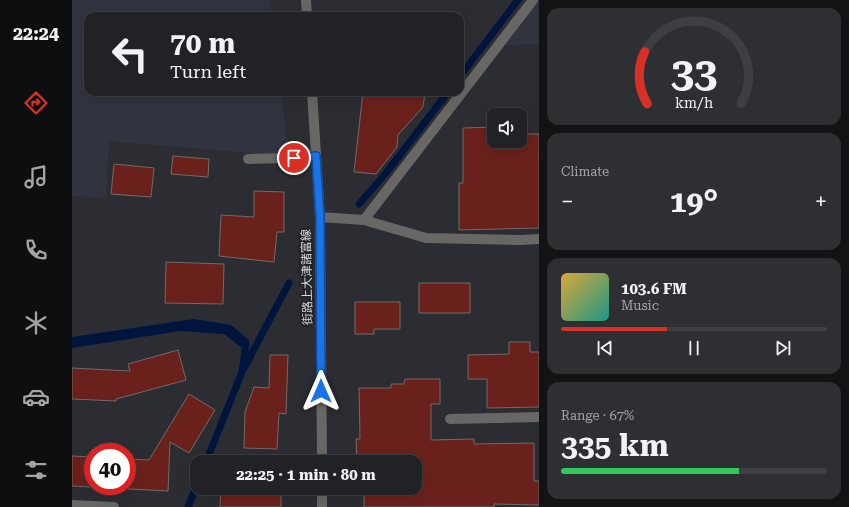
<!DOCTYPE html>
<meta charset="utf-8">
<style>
body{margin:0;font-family:"Roboto Serif","Noto Sans JP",serif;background:#2d2f32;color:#f1f3f6;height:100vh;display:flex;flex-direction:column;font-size:15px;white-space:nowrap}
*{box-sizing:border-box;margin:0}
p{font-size:13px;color:#a2a4a7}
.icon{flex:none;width:22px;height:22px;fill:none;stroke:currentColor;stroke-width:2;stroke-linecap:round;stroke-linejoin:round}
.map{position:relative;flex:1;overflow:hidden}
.side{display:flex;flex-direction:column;gap:8px;padding:8px;background:#121315;width:310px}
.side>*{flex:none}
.top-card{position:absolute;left:12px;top:12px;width:380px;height:84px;border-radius:12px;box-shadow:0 4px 16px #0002,0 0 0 1px #3d3f43;background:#202226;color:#f1f3f6;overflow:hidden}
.buttons{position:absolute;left:415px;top:108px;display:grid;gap:8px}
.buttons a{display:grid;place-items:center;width:40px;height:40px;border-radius:8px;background:#202226;box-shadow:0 4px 16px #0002,0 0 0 1px #3d3f43;font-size:20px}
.speed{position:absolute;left:12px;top:443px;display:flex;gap:8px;font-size:20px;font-weight:700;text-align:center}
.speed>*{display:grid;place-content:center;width:52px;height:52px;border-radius:50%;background:#202226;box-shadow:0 4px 16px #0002,0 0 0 1px #3d3f43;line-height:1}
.speed .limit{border:6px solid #d22;background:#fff;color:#111}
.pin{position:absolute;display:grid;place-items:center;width:34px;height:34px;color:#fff;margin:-17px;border:2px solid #fff;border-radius:50%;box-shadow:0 1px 4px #0007}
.me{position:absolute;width:44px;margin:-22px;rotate:0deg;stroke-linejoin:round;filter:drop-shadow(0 0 3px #0008)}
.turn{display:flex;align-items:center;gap:14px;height:84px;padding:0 20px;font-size:18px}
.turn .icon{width:52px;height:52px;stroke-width:2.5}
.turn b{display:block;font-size:28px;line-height:34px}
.big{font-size:30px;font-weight:700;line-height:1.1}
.side .card{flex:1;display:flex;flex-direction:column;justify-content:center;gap:6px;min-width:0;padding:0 14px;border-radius:12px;background:#2d2f32}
.side .dial{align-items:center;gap:0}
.dial svg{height:104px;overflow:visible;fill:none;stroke:#3d3f43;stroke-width:7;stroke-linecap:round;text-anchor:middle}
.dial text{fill:#f1f3f6;stroke:none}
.song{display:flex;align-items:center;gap:12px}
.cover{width:48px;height:48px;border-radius:6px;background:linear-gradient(135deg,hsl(40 70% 55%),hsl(170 70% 35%))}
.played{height:4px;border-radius:2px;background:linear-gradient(90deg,#d93025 40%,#3d3f43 40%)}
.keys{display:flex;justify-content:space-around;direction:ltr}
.heat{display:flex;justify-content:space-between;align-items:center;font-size:22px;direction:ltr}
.charge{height:6px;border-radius:3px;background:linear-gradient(90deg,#34c759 67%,#3d3f43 0)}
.trip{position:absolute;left:118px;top:455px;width:232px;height:40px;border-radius:12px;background:#202226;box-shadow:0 4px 16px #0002,0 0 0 1px #3d3f43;font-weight:700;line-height:40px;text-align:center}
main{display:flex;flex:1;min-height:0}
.menu{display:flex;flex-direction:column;width:72px;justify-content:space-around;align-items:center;background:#0d0e0f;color:#a2a4a7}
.menu .icon{width:28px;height:28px}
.menu .on{color:#d93025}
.menu b{font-size:18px;color:#f1f3f6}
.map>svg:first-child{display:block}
</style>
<main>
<nav class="menu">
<b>22:24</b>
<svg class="icon on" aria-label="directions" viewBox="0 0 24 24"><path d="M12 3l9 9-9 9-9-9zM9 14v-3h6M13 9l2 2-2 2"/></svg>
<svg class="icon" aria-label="music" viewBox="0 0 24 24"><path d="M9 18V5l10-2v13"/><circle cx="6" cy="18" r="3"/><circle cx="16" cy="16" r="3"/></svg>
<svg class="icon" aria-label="phone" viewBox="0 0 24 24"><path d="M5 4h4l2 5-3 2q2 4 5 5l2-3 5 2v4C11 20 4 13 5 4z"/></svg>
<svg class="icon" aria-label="climate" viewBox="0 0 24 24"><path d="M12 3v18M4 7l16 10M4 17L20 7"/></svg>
<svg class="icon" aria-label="car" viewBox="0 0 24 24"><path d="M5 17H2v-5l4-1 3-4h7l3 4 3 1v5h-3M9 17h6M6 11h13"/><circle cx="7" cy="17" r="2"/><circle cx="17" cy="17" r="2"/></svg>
<svg class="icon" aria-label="filters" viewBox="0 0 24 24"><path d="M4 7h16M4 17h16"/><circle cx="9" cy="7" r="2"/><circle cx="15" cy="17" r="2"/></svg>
</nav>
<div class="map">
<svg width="467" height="507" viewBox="0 0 467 507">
<rect width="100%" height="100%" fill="#2b2d32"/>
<path fill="#31343f" d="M 0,0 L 198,0 L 199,16 L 16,16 L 16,92 L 209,92 L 217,156 L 37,141 L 34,198 L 0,196 Z
M 455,0 L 467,0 L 467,44 L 420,46 Z"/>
<path fill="#00153d" d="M 122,319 L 159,325 L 177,340 L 170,348 L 152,334 L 108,331 L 0,348 L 0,337 Z"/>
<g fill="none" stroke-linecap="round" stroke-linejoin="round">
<path stroke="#00153d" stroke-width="7" d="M 388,76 L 446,0
M 287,204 L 314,173 L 376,92
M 168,338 L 174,343 L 170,372
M 134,462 L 170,372 L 217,283
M 116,507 L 125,485"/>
</g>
<path fill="#6a211b" stroke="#726a69" d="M 291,92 L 343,92 L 353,93 L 351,107 L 326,135 L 325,147 L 304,174 L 282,172 Z
M 422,127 L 422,141 L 448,141 L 448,127 L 449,127 L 449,134 L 467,134 L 467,228 L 387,230 L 387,183 L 391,183 L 391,128 Z
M 101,156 L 137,159 L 136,177 L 99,174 Z
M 42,164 L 82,168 L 79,197 L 39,194 Z
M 182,191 L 212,192 L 212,232 L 205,232 L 202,262 L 147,256 L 149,215 L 182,217 Z
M 94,262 L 152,264 L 151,304 L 93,303 Z
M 347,283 L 398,283 L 398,313 L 347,313 Z
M 283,302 L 328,302 L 328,329 L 302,329 L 302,334 L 283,334 Z
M 437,342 L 458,342 L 458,352 L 467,352 L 467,407 L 415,408 L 415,379 L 396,379 L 396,355 L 437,354 Z
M 106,350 L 114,380 L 44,399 L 44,401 L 0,399 L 0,368 L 58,371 L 56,364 Z
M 198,355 L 216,355 L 214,414 L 207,413 L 205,449 L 172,448 L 173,412 L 182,387 L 197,388 Z
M 333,379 L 368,379 L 368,404 L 359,404 L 359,440 L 402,439 L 402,444 L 462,443 L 462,481 L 467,481 L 467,505 L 422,504 L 422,507 L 292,507 L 292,488 L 343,488 L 343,462 L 285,462 L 284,439 L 288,439 L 287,388 L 319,388 L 319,384 L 332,384 Z
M 117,394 L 143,410 L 117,453 L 98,442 L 96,491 L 0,486 L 0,456 L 21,457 L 21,486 L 55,486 L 55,459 L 77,460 Z
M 149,488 L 209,488 L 209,507 L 148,507 Z"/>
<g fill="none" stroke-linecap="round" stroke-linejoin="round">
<path stroke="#696666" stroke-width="10" d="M 176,159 L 222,158 L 244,155"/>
<path stroke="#696666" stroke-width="10" d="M 248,217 L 292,220 L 354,238 L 449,240 L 467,239
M 292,220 L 461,0
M 378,419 L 467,417
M 0,505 L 42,507"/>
<path stroke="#696666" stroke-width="10" d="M 234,0 L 235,16
M 240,92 L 248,217 L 250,462
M 250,488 L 250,507"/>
</g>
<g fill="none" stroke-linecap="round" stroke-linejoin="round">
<g stroke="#114b97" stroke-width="10">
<path id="route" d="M 222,158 L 244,156 L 248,217 L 249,391"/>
</g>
<use href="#route" stroke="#1a73e8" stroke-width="7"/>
</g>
<g text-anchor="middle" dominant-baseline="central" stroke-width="4" stroke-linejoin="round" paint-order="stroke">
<g font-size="12" fill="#d6d8db" stroke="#222328">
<text transform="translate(235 277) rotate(-91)">街路上大津諸富線</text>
</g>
</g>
</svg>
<div class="buttons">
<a><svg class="icon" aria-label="sound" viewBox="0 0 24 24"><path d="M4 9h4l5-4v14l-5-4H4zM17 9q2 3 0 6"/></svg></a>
</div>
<div class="speed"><div class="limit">40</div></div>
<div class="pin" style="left:222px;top:158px;background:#d93025"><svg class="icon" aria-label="arrive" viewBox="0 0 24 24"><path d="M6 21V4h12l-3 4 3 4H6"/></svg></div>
<svg class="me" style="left:249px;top:391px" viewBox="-20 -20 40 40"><path d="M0-17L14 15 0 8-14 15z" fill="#1a73e8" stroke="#fff" stroke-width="4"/></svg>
<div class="trip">22:25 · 1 min · 80 m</div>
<div class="top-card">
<div class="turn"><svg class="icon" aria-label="left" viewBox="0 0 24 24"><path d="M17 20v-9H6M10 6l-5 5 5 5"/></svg><div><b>70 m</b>Turn left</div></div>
</div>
</div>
<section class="side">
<div class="card dial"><svg viewBox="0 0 100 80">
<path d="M14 69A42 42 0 1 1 86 69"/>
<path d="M14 69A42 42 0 0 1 12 29" stroke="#d93025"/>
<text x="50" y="56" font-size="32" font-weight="700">33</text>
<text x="50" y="72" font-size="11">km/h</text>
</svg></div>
<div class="card"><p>Climate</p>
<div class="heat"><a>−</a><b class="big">19°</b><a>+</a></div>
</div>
<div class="card">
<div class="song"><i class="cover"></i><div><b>103.6 FM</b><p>Music</p></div></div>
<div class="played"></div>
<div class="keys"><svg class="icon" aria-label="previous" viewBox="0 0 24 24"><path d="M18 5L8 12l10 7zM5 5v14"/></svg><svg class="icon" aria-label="pause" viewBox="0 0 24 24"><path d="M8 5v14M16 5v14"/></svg><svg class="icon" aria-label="next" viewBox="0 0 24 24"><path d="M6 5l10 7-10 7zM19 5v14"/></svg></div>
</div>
<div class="card"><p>Range · 67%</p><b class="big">335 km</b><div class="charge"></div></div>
</section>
</main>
